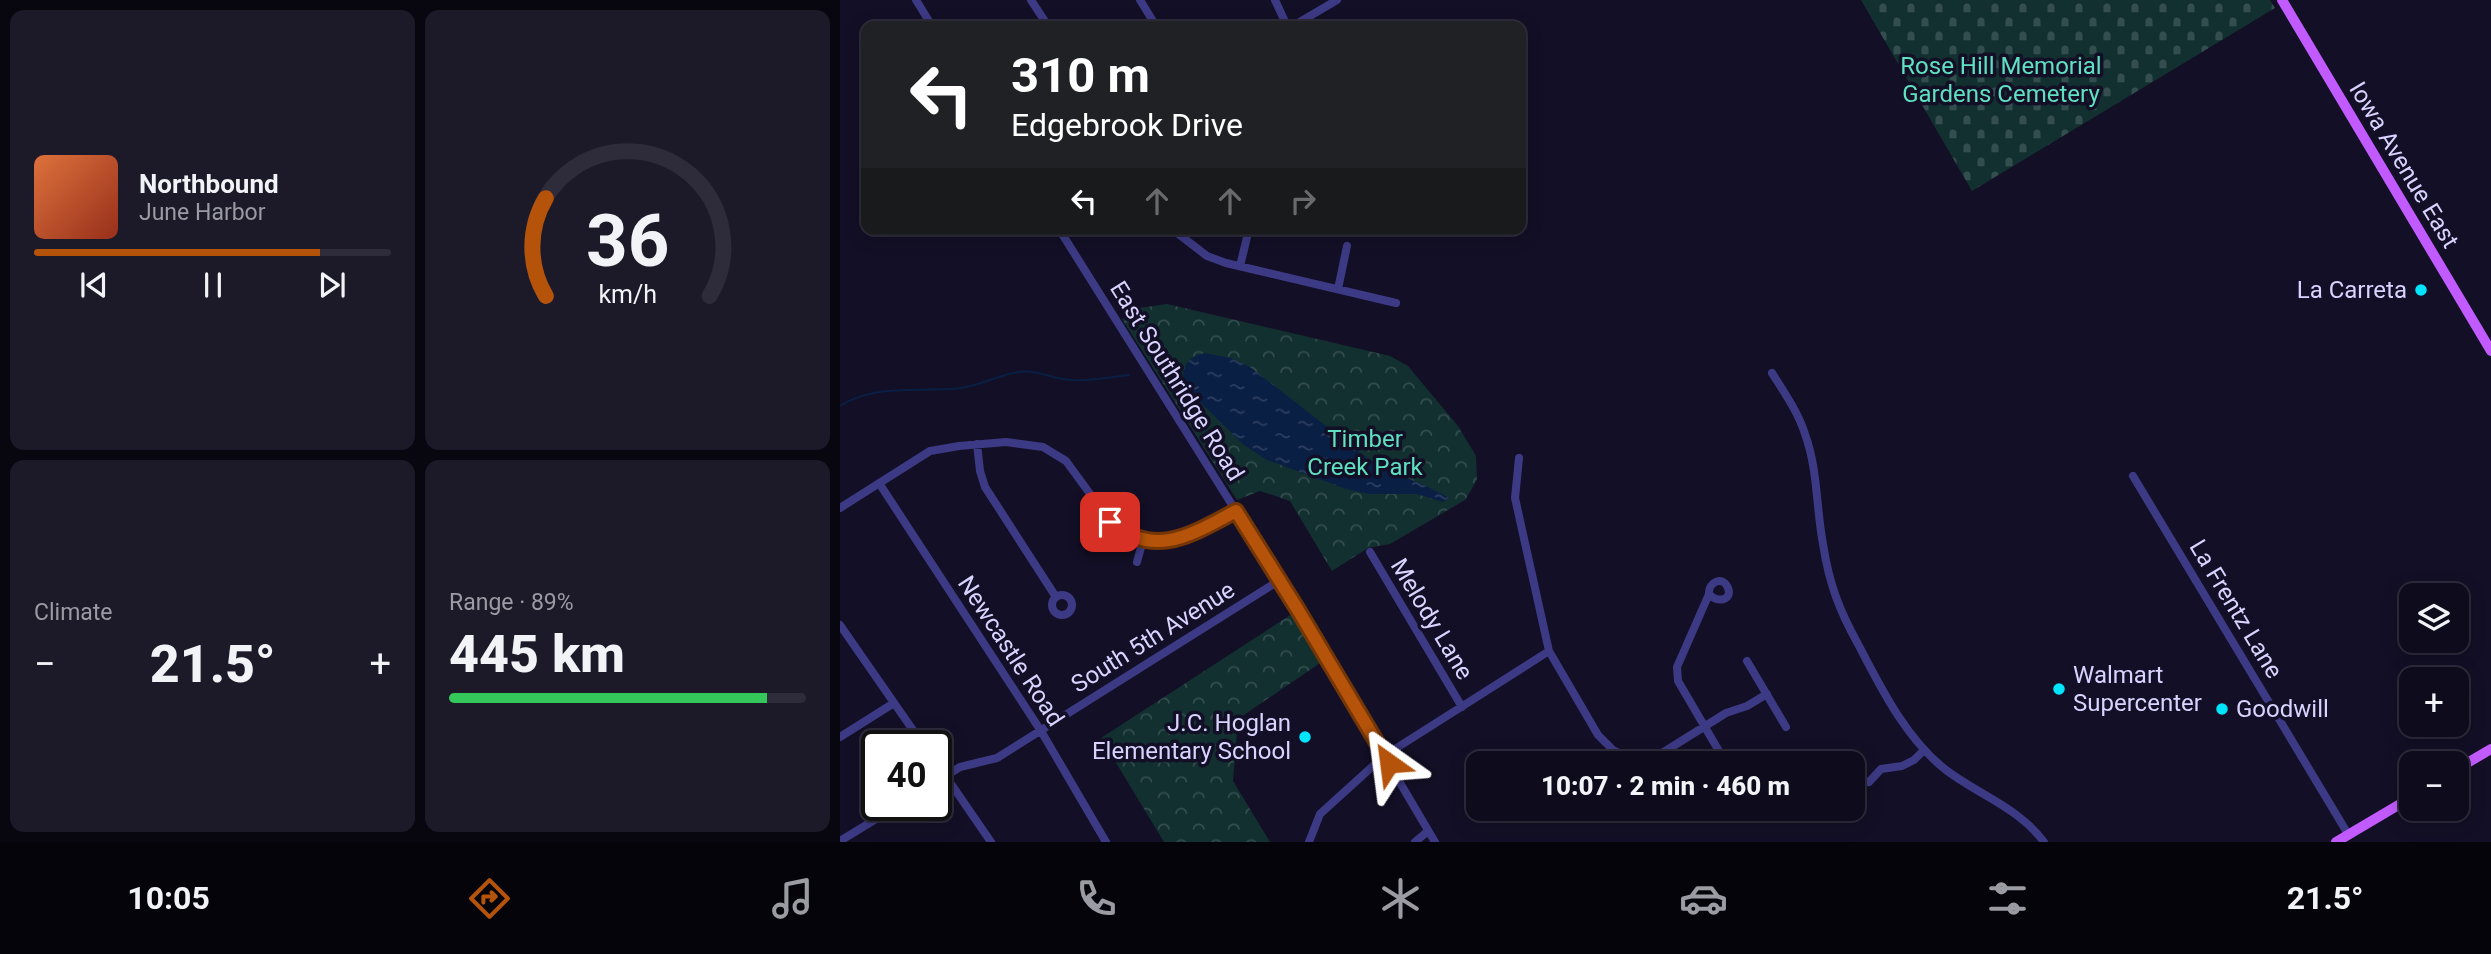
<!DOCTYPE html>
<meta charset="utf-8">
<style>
body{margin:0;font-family:Roboto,sans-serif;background:#1c1929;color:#f1f3f6;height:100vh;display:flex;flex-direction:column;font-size:26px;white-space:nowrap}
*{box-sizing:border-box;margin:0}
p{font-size:23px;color:#9b9ba3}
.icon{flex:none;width:38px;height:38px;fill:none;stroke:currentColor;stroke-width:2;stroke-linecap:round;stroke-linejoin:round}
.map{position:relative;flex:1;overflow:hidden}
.panel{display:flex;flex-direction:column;gap:10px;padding:10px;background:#08060f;width:840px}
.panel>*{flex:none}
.guide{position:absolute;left:21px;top:21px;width:665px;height:214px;border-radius:14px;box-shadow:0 4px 18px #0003,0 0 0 2px #2e2b3b;background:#202124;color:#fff;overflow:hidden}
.tools{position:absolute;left:1559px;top:583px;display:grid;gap:14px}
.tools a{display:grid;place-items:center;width:70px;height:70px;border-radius:14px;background:#0e0b1c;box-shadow:0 4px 18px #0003,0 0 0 2px #2e2b3b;font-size:35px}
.speed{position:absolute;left:21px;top:730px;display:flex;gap:14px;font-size:35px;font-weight:700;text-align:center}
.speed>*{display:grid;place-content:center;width:91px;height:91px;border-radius:50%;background:#0e0b1c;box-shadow:0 4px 18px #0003,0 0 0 2px #2e2b3b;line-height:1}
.speed .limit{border:4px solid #111;border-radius:10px;background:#fff;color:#111}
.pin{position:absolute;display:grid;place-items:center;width:60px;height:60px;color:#fff;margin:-30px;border-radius:14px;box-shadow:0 4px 10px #0006}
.me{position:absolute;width:77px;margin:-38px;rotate:329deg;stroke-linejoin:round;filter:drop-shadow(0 0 5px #0008)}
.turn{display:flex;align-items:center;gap:24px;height:147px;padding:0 35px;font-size:32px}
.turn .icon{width:91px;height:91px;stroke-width:2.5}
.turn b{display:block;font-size:49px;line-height:60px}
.lanes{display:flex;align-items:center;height:66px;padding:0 35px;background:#0003;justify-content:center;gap:35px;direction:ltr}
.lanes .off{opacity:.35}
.big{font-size:52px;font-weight:800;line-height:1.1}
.panel .card{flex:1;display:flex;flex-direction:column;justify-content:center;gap:10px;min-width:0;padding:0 24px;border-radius:14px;background:#1c1929}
.panel .dial{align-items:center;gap:0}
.dial svg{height:182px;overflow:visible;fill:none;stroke:#2e2b3b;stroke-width:7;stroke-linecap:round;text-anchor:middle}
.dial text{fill:#f1f3f6;stroke:none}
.song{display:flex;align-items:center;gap:21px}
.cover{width:84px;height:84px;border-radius:10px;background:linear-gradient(135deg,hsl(20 70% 55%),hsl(10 70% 35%))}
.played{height:7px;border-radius:4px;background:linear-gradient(90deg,#b45309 80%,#2e2b3b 80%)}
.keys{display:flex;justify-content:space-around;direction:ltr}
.heat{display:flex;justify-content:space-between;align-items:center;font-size:38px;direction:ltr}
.charge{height:10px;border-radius:5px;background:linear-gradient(90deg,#34c759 89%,#2e2b3b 0)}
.panel .tiles{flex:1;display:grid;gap:10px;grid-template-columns:repeat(2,1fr)}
.trip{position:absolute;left:626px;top:751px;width:399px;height:70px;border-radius:14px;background:#0e0b1c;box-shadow:0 4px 18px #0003,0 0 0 2px #2e2b3b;font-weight:800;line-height:70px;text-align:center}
.tab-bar{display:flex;height:112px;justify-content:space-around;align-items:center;background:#06040b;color:#9b9ba3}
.tab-bar .icon{width:49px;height:49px}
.tab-bar .current{color:#b45309}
.tab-bar b{font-size:32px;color:#f1f3f6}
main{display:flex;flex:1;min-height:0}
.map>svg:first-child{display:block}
</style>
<main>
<section class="panel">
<div class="tiles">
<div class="card">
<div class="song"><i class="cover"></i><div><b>Northbound</b><p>June Harbor</p></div></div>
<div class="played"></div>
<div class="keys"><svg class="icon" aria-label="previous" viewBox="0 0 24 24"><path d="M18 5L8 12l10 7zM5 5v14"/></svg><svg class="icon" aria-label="pause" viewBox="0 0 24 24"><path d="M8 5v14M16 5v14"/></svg><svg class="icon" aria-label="next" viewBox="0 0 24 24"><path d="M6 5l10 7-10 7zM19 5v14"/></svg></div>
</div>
<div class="card dial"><svg viewBox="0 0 100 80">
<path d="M14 69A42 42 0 1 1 86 69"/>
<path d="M14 69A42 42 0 0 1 14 26" stroke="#b45309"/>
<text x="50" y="56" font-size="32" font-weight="700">36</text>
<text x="50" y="72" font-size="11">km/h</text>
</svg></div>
<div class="card"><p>Climate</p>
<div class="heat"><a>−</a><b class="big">21.5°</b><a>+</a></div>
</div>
<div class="card"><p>Range · 89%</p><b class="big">445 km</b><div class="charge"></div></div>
</div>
</section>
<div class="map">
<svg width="1651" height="842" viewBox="0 0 1651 842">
<defs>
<pattern id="cemetery-stones" width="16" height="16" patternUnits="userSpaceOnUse" patternTransform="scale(1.75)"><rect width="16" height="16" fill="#12302f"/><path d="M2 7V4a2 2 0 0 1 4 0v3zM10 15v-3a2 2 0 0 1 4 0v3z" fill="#344d4e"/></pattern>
<pattern id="park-crowns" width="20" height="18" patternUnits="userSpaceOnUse" patternTransform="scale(1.75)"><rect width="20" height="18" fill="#12302f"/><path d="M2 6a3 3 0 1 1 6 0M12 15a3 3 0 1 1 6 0" fill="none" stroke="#344d4e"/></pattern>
<pattern id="water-ripples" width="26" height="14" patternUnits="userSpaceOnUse" patternTransform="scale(1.75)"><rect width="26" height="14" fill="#0a1f44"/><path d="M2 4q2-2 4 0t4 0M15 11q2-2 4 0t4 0" fill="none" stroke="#2d3f60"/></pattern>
</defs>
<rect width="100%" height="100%" fill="#130f26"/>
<path fill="url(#cemetery-stones)" d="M 1021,0 L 1430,0 L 1435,8 L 1132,191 Z"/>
<path fill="url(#park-crowns)" d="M 327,304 L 550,356 L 568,366 L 618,426 L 636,456 L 637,480 L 625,500 L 550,544 L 528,548 L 492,571 L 450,501 L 420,491 L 397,500 L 282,319 L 300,308 Z
M 458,610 L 486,659 L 398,719 L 393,781 L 430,842 L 324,842 L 261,738 Z"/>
<path fill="url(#water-ripples)" d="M 364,353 L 391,358 L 410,367 L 527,458 C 553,475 583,482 609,498 L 603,502 L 577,494 L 529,494 L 506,489 L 427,460 L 404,445 L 362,404 L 344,381 L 343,373 L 346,364 L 353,357 Z"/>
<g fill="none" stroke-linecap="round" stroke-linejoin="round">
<path stroke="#0a1f44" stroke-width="2" d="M 333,379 L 344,381
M 0,406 C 36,383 81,393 121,388 C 141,385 159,375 178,372 C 197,369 212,379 230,380 C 249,382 270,377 289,375"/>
<path stroke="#3d3a85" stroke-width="8" d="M 76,0 L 92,26
M 191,0 L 208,26
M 300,0 L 316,26
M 435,0 L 447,26
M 453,26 L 497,0
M 219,229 L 458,610 L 595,842
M 332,229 L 367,256 L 386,263 L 556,303
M 400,266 L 409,229
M 498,289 L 507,246
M 932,373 C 944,392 958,412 965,434 C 978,470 976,507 983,544 C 989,583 999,610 1018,644 C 1041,688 1066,739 1106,770 C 1139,795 1179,808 1204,842
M 137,444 L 140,471 L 145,487 L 216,597
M 679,458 L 675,498 L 709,651 L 758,735 L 773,750 L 788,757 L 803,758 L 819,755 L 886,713 L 907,706 L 927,694
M 1293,476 L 1508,834
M 39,483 L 201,731 L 266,842
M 0,508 L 90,451 L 119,446 L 166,442 L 203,447 L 226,461 L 270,521 L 280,530 L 303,540 L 336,540 L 396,511
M 530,552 L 622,707
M 297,562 L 303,540
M 869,594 C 876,603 893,601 888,588 C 883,575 868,582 869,594 L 837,667 L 838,681 L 886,763
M212 605a10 10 0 1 1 20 0a10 10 0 1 1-20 0Z
M 0,625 L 84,746
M 907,661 L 946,727
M 0,737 L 54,703
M 96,762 L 151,842
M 96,782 L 120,767 L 157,758 L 440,580
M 1029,782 L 1041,769 L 1062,766 L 1074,760 L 1084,750
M 0,841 L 59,805
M 469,842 L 480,814 L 544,756 L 709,651
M 575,842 L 588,831"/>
<path stroke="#c25bff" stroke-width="10" d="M 1442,0 L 1651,351
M 1617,769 L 1651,749
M 1496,842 L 1572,797"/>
</g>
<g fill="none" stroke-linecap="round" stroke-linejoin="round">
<g stroke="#753606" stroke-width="18">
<path id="route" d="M 270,522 C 315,559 351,535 396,511 L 458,610 L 549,763"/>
</g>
<use href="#route" stroke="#b45309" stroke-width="12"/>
</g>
<g fill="#00e5ff" stroke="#130f26" stroke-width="2.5">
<circle cx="1581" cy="290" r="7"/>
<circle cx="1219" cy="689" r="7"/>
<circle cx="1382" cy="709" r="7"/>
<circle cx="465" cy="737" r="7"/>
</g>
<g text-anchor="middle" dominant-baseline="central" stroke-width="7" stroke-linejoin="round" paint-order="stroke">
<g font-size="24" fill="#5fe0c0" stroke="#130f26">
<text x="1161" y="66">Rose Hill Memorial<tspan x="1161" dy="28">Gardens Cemetery</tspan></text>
<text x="525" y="439">Timber<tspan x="525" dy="28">Creek Park</tspan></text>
</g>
<g font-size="24" fill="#d9d4ff" stroke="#130f26">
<text transform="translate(1564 165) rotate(59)">Iowa Avenue East</text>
<text transform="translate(337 381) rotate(58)">East Southridge Road</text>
<text transform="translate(1396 609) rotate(59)">La Frentz Lane</text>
<text transform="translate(592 619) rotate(59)">Melody Lane</text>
<text transform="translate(313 637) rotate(-32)">South 5th Avenue</text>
<text transform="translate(171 651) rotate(57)">Newcastle Road</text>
</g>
<g font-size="24" fill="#d9d4ff" stroke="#130f26" text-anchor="end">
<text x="1567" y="290">La Carreta</text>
<text x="1233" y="675" text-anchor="start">Walmart<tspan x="1233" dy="28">Supercenter</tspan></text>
<text x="1396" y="709" text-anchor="start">Goodwill</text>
<text x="451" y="723">J.C. Hoglan<tspan x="451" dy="28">Elementary School</tspan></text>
</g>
</g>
</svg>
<div class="tools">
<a><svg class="icon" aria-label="layers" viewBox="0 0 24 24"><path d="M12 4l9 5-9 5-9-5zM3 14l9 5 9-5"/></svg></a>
<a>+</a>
<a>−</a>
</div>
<div class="speed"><div class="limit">40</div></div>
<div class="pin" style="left:270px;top:522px;background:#d93025"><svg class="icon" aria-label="arrive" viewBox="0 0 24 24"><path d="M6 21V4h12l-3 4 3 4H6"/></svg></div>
<svg class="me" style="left:549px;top:763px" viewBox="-20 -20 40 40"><path d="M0-17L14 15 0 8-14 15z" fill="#b45309" stroke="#fff" stroke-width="4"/></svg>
<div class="trip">10:07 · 2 min · 460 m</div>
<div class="guide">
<div class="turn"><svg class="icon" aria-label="left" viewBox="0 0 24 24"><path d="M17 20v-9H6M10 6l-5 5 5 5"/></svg><div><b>310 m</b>Edgebrook Drive</div></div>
<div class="lanes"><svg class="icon" aria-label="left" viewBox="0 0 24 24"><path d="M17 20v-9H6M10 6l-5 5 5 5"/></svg><svg class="icon off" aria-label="ahead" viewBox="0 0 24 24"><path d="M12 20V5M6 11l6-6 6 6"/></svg><svg class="icon off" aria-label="ahead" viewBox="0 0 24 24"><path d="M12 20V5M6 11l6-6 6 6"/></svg><svg class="icon off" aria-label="right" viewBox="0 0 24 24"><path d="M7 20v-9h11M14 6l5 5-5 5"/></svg></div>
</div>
</div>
</main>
<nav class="tab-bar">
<b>10:05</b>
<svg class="icon current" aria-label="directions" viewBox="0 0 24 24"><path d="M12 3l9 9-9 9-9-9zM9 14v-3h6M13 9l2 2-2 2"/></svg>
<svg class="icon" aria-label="music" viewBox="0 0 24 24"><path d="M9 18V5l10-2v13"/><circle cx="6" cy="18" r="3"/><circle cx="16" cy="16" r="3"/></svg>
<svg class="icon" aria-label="phone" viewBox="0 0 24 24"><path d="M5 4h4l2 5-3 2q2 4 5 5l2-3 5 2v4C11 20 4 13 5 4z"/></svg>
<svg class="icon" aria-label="climate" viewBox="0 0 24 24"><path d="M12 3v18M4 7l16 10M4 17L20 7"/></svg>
<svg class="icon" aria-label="car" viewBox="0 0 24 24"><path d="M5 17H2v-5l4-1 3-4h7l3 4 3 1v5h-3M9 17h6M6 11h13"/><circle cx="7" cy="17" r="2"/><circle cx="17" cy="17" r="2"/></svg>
<svg class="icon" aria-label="filters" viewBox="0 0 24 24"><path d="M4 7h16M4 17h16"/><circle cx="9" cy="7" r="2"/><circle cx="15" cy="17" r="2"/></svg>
<b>21.5°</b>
</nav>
